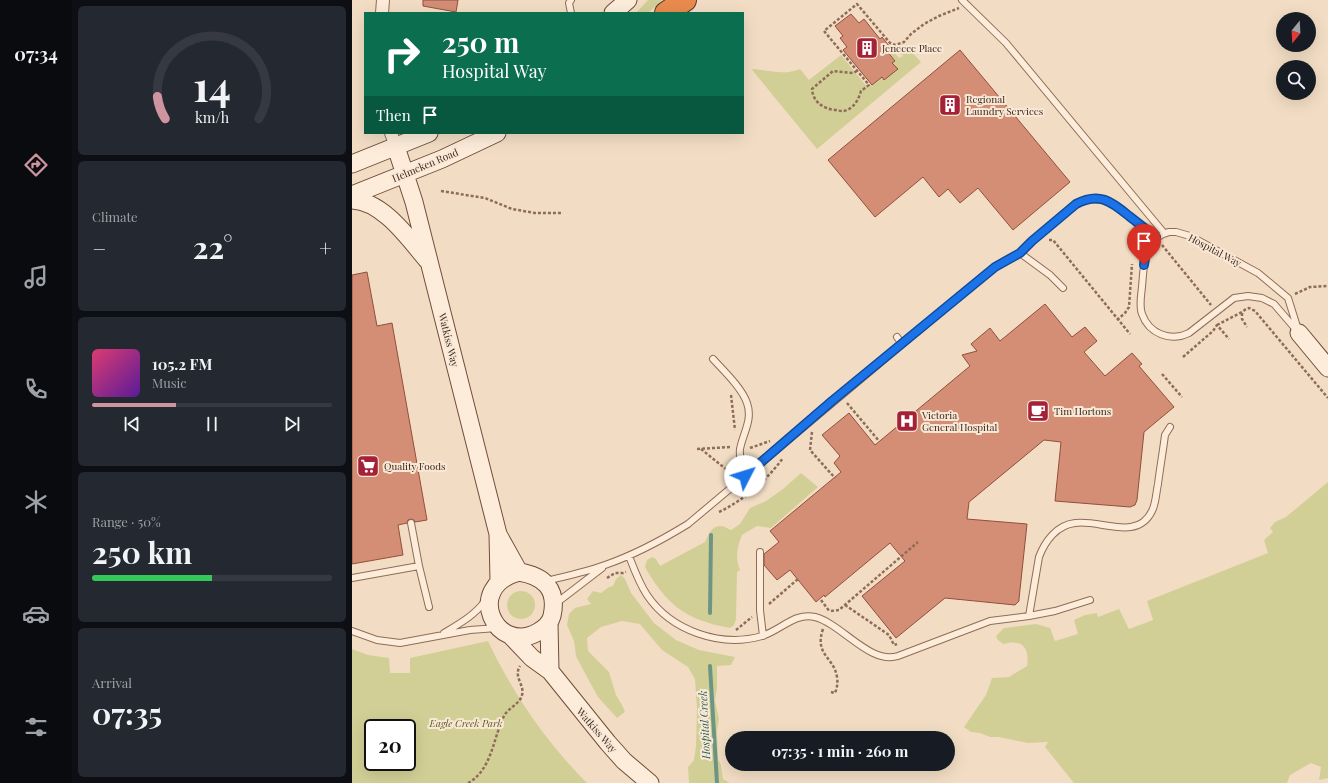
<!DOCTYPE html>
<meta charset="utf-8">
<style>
body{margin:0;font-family:"Playfair Display",serif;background:#242831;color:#f1f3f6;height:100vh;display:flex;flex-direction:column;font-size:15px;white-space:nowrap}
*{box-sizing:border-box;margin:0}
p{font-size:13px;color:#9ea1a6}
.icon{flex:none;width:22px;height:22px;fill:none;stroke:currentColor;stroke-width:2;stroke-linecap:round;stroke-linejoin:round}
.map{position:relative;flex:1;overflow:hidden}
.sheet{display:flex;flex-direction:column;gap:6px;padding:6px;background:#0d0f14;width:280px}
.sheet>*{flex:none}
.top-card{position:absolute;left:12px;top:12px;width:380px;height:122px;border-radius:0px;box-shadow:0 4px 16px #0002;background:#0b6e4f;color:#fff;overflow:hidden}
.needle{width:26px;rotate:198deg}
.tools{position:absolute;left:924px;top:12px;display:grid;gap:8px}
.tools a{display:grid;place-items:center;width:40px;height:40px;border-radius:50%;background:#171b24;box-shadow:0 4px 16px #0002;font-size:20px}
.speed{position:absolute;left:12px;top:719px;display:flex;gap:8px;font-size:20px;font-weight:700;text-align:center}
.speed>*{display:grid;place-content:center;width:52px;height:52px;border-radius:50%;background:#171b24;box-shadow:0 4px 16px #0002;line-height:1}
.speed .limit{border:2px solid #111;border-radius:6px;background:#fff;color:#111}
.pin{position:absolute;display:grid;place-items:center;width:34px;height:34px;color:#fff;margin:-41px -17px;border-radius:50% 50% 50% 0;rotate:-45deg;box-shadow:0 0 4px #0007}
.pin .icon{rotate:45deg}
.me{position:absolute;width:44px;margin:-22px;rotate:50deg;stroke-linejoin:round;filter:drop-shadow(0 0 3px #0008)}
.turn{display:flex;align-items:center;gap:14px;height:84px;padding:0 12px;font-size:18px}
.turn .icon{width:52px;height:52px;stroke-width:2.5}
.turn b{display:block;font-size:28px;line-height:34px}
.then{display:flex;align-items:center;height:38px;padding:0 12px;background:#0003;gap:8px;font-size:15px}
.big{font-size:30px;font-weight:700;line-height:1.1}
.sheet .tile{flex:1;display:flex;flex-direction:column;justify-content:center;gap:6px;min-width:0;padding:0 14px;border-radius:6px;background:#242831}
.sheet .dial{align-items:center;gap:0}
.dial svg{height:104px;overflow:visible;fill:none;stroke:#363941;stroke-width:7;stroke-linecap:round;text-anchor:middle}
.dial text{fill:#f1f3f6;stroke:none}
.song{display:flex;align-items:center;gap:12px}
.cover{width:48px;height:48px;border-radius:6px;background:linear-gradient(135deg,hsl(340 70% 55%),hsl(270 70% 35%))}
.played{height:4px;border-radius:2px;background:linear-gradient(90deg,#ce95a0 35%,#363941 35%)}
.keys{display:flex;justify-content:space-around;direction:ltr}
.heat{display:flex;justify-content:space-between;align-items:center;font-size:22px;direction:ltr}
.charge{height:6px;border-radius:3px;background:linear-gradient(90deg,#34c759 50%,#363941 0)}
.trip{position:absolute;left:373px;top:731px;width:230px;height:40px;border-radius:20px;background:#171b24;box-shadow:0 4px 16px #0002;font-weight:700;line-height:40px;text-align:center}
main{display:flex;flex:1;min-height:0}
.menu{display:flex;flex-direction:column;width:72px;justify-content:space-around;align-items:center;background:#090b0e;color:#9ea1a6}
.menu .icon{width:28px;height:28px}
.menu .selected{color:#ce95a0}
.menu b{font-size:18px;color:#f1f3f6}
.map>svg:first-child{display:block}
</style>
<main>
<nav class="menu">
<b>07:34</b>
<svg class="icon selected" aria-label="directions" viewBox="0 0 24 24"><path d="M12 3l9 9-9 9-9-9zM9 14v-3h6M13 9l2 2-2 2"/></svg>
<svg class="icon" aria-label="music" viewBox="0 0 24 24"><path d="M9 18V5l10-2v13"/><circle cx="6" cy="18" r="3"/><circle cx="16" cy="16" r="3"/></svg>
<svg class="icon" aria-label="phone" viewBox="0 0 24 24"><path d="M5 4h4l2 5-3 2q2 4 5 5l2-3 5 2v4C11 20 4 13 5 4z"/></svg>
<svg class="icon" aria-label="climate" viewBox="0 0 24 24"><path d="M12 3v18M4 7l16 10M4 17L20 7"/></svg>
<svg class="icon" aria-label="car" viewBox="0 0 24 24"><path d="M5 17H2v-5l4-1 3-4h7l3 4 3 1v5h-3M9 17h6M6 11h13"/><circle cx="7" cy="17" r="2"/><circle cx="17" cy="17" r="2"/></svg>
<svg class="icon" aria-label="filters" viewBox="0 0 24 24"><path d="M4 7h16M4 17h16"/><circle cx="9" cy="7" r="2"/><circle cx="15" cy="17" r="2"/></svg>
</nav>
<section class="sheet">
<div class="tile dial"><svg viewBox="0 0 100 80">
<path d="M14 69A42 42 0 1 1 86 69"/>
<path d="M14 69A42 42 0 0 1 8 52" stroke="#ce95a0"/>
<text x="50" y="56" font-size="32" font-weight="700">14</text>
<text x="50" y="72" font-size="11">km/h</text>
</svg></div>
<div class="tile"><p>Climate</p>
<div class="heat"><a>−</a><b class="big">22°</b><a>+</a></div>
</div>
<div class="tile">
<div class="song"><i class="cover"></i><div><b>105.2 FM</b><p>Music</p></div></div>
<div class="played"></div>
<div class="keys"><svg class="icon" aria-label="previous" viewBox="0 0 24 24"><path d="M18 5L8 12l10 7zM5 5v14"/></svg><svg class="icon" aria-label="pause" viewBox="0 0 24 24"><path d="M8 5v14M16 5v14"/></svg><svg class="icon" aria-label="next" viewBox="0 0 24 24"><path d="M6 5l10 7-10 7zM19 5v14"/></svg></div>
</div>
<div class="tile"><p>Range · 50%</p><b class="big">250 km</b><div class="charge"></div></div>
<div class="tile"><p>Arrival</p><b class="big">07:35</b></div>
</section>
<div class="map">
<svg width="976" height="783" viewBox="0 0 976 783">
<rect width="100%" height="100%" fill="#f2ddc4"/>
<path fill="#d2cf96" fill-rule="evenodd" d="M 296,0 L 310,0 L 296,13 L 284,13 Z
M 538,47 L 547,58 L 551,56 L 548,53 L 555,47 L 569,62 L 465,149 L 401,71 L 400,69 C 417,70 432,76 448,69 L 457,80 L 489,55 L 516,88 L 530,77 L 545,69 L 540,63 L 543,60 L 534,50 Z
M 449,473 L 466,487 L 419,528 L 405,526 L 390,535 C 385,548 383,557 388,570 L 385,572 L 384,619 L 382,625 L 378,628 C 370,626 361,625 354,622 C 325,614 307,592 293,567 L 295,560 L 300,557 L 304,559 L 308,566 L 353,542 C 356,535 360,525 369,526 C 372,526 376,529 379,530 L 388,524 L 398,508 L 414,501 L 431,489 Z
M 976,482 L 976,778 L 967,780 L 969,767 L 959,763 L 938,775 L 935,783 L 722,783 L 693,747 L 696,742 L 676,743 L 647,737 L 638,737 L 628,733 L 619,732 L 612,727 L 634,695 L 640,678 L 657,677 L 675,666 C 678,646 669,639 651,644 L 646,640 L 644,636 L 652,628 L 684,624 L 698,628 L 703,641 L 726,634 L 722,620 L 733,615 L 745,613 L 746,617 L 767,609 L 777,629 L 801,620 L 795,601 L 916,553 L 912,540 L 921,532 L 918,528 L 923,522 L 934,517 Z
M 269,575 L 273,579 L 279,593 L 302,623 L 324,640 L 347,650 L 383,657 L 379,665 L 365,666 L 365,688 L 363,701 L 367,719 L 365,730 L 366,759 L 369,765 L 371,779 L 378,783 L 337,783 L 336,767 L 342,760 L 344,746 L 345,709 L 343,679 L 336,667 L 310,650 L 288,624 L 270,621 L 249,627 L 235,638 L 236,651 L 257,672 L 264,695 L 270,705 L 273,712 L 265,718 L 246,697 L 236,679 L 224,656 L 222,641 L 215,625 L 217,614 L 223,608 L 239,604 L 235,599 L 241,591 L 249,593 L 257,587 L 261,586 L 264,579 Z
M155 605a14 14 0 1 1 28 0a14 14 0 1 1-28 0Z
M 136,641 C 161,694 194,742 235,783 L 0,783 L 0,649 L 16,655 L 37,658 L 38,673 L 58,673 L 58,658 ZM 21,728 L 55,728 L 55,762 L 21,762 Z"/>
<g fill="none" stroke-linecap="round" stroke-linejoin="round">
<path stroke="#6c9584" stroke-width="4" d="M 358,613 L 359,535
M 358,666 L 365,783"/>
</g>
<path fill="#d48e76" stroke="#914f3c" d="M 71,0 L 106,0 L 104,12 L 71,6 Z
M 499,14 L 507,23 L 512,19 L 528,39 L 530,37 L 538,47 L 534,50 L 543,61 L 540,63 L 546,69 L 532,80 L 530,77 L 520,85 L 491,50 L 495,47 L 488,38 L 491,36 L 483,26 Z
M 608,50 L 718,182 L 661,230 L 626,188 L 608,203 L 596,189 L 587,197 L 571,177 L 523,217 L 476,160 Z
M 15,272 L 25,326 L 40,323 L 75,520 L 63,522 L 62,520 L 59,519 L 56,520 L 55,523 L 46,525 L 51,555 L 0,564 L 0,275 Z
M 693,304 L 720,337 L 733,327 L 745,341 L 732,352 L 753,376 L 780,353 L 790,364 L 787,366 L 822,407 L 792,432 L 785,500 L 783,505 L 778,507 L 703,501 L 709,442 L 692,440 L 617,502 L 615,519 L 675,524 L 667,599 L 667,601 L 663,605 L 593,598 L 544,638 L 510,596 L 553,561 L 538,543 L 473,597 L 472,595 L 464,602 L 438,570 L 425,580 L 412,565 L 412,554 L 427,542 L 418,531 L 489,472 L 482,463 L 488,456 L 470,435 L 497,413 L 523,445 L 618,366 L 610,355 L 625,351 L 619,344 L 638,328 L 648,341 Z"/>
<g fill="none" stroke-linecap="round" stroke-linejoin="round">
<g stroke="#8f6c58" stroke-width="8">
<path id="lane" d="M 219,0 L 217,3 L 219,13
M 610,0 L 654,43 L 812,233
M 817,232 L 824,232 L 838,236 L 906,273 L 936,298 L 947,333 L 922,304 L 910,298 L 896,296 L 882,298 L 837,333 C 819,342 797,334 790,314 C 787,306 789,296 790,287 C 792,265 791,238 817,232 Z
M 668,253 L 698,275 L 711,288
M 545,337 L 550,344
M 361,359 C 372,371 390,388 395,403 C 401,420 391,433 388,449 C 387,459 390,467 393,476
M 408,552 L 408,610 L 411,636
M 277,556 C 282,569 287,583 295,595 C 319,631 369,648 410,636 C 429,630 443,612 463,617 C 490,624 518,665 546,656 L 638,621 L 677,616 L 703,611 L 738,600
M 67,566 L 77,607
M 0,578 L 67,566 L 59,523
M 194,581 C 214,576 234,572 253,565 C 282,555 310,540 336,524 L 584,316 L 643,267 L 668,253 L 680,241 L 724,204 L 738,199 L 754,200 L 767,208 L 804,237
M 203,604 L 250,568
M 677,616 L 687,557 C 693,541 705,525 723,523 C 748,519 785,542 800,511 C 804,503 804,493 806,484 C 808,468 811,451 813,435 L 818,427
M 0,631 L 25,640 L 48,643 L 118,630 L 145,628
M 92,633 C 107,624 123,615 133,601"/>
</g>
<g stroke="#8f6c58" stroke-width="14">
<path id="street" d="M 30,13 L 31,0
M 39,133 L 44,147"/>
</g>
<g stroke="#714d3b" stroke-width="19">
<path id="secondary" d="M 261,13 L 276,0
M 44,147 L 62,202 L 146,534 L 147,581
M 0,164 L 77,133
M 0,195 L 90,159 L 145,133
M 0,200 C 31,201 57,239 75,260
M 947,333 L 976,368
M 147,536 L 167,572
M 167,572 C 192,576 206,589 200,616 C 198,624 193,628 186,632 C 144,656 111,587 167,572 Z
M 197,623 L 198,671
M 158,635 L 180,658 L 198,671 L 256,743 L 272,761 L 298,783"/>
</g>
<g stroke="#5d3b2d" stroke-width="24">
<path id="highway" d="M 314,13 L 333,0"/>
</g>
<path stroke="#8f6c58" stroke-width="2.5" stroke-dasharray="3 2" stroke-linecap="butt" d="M 505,71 L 501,73 L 481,71 L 460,89 C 461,102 471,109 484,110 C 488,111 492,112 497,109 C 503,106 507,98 509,91 L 517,85 L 472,31 L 505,4 L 538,43 L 543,45 L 552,42 L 559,34 L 572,24 L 587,16 L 607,8
M 89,191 L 133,198 L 160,209 L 183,213 L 211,213
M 697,240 L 701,240 L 778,334
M 810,245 L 859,305
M 943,294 L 958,287 L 976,286
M 890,313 L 890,319 L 895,327
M 765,320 L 773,313 L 777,307 L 780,264
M 865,325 L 890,312 L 894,309 L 897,308 L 903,311 L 976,398
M 831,357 L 861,331 L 865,325 L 877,339
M 810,374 L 830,397
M 379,395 L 383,430
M 495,403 L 527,441
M 460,432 L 458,450 L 483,478
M 398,448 L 418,441
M 345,449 L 379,447
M 349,449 L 380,474
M 367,512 C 392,500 414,481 431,458
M 255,578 L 263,573 L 271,573 L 274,572
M 469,600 L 478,612
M 417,604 L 446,579
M 493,605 L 537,635 L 542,645 L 545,644
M 479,611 L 487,610 L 566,542
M 471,629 C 462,655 482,657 485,677 C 486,683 485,688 483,693 L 479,692
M 384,630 L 400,617
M 116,783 C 140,770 141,738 152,716 C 156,708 168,704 170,695 C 173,685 161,677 168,666"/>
<use href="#lane" stroke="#fcecd9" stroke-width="6"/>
<use href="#street" stroke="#fcecd9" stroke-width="12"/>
<use href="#secondary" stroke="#fcecd9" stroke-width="17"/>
<use href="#highway" stroke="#e98b4e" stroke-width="22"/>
</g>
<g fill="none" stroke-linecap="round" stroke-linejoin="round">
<g stroke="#114b97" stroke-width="10">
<path id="route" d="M 393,476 L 480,401 L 643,267 L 668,253 L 680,241 L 724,204 C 747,192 759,201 777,216 C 786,223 795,230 804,237 C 796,245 793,254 792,265"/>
</g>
<use href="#route" stroke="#1a73e8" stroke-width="7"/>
</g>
<defs>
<g id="building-square" transform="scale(1.15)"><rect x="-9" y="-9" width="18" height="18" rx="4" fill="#a42238" stroke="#f9e8d5"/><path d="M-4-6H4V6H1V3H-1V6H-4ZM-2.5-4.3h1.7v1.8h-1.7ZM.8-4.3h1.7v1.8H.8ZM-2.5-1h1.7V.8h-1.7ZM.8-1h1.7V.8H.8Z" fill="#fff"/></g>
<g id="cafe-square" transform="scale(1.15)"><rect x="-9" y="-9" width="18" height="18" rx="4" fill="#a42238" stroke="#f9e8d5"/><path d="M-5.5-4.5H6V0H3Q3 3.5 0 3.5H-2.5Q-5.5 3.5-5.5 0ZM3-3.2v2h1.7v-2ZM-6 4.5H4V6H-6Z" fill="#fff"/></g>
<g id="hospital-square" transform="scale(1.15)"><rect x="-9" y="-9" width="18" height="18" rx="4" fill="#a42238" stroke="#f9e8d5"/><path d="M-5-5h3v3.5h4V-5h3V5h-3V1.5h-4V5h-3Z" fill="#fff"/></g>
<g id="supermarket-square" transform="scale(1.15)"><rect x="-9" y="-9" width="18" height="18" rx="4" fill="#a42238" stroke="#f9e8d5"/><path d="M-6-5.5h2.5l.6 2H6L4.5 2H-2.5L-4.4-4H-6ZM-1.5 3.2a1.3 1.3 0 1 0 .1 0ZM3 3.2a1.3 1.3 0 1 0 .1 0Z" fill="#fff"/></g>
</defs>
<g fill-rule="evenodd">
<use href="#building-square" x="515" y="48"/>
<use href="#building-square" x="598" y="105"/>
<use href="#cafe-square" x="686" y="411"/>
<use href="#hospital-square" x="555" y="421"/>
<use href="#supermarket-square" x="16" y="466"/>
</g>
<g text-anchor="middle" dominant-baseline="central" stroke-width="4" stroke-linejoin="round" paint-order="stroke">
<g font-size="10" fill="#3e281e" stroke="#f9e8d5" text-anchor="start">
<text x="530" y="48">Jeneece Place</text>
<text x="614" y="99">Regional<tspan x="614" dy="12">Laundry Services</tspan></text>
<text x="702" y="411">Tim Hortons</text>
<text x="570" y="415">Victoria<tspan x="570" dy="12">General Hospital</tspan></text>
<text x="32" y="466">Quality Foods</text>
</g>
<g font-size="10" fill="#3e281e" stroke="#f9e8d5">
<text transform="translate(73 165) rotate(-23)">Helmcken Road</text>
<text transform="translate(863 250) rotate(28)">Hospital Way</text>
<text transform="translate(97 340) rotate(76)">Watkiss Way</text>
<text transform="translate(245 730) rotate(49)">Watkiss Way</text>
</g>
<g font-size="10" font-style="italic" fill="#575c22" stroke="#f9e8d5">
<text x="114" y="723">Eagle Creek Park</text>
</g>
<g font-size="11" font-style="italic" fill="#2b5f53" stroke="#f9e8d5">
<text transform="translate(352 725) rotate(-93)">Hospital Creek</text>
</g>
</g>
</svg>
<div class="tools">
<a><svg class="needle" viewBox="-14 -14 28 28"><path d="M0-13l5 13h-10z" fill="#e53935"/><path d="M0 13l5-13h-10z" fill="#9ea1a6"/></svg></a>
<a><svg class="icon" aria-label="search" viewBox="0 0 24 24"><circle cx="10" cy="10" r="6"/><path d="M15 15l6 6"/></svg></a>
</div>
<div class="speed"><div class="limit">20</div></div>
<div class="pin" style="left:792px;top:265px;background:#d93025"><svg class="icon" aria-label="arrive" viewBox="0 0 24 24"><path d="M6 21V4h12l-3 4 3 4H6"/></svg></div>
<svg class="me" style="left:393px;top:476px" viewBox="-20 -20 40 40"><circle r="19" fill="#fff"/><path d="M0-13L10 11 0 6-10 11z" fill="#1a73e8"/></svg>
<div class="trip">07:35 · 1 min · 260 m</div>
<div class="top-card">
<div class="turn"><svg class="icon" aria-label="right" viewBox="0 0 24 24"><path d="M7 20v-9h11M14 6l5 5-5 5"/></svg><div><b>250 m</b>Hospital Way</div></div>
<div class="then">Then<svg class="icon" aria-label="arrive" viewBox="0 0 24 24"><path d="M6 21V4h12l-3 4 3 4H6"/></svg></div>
</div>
</div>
</main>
